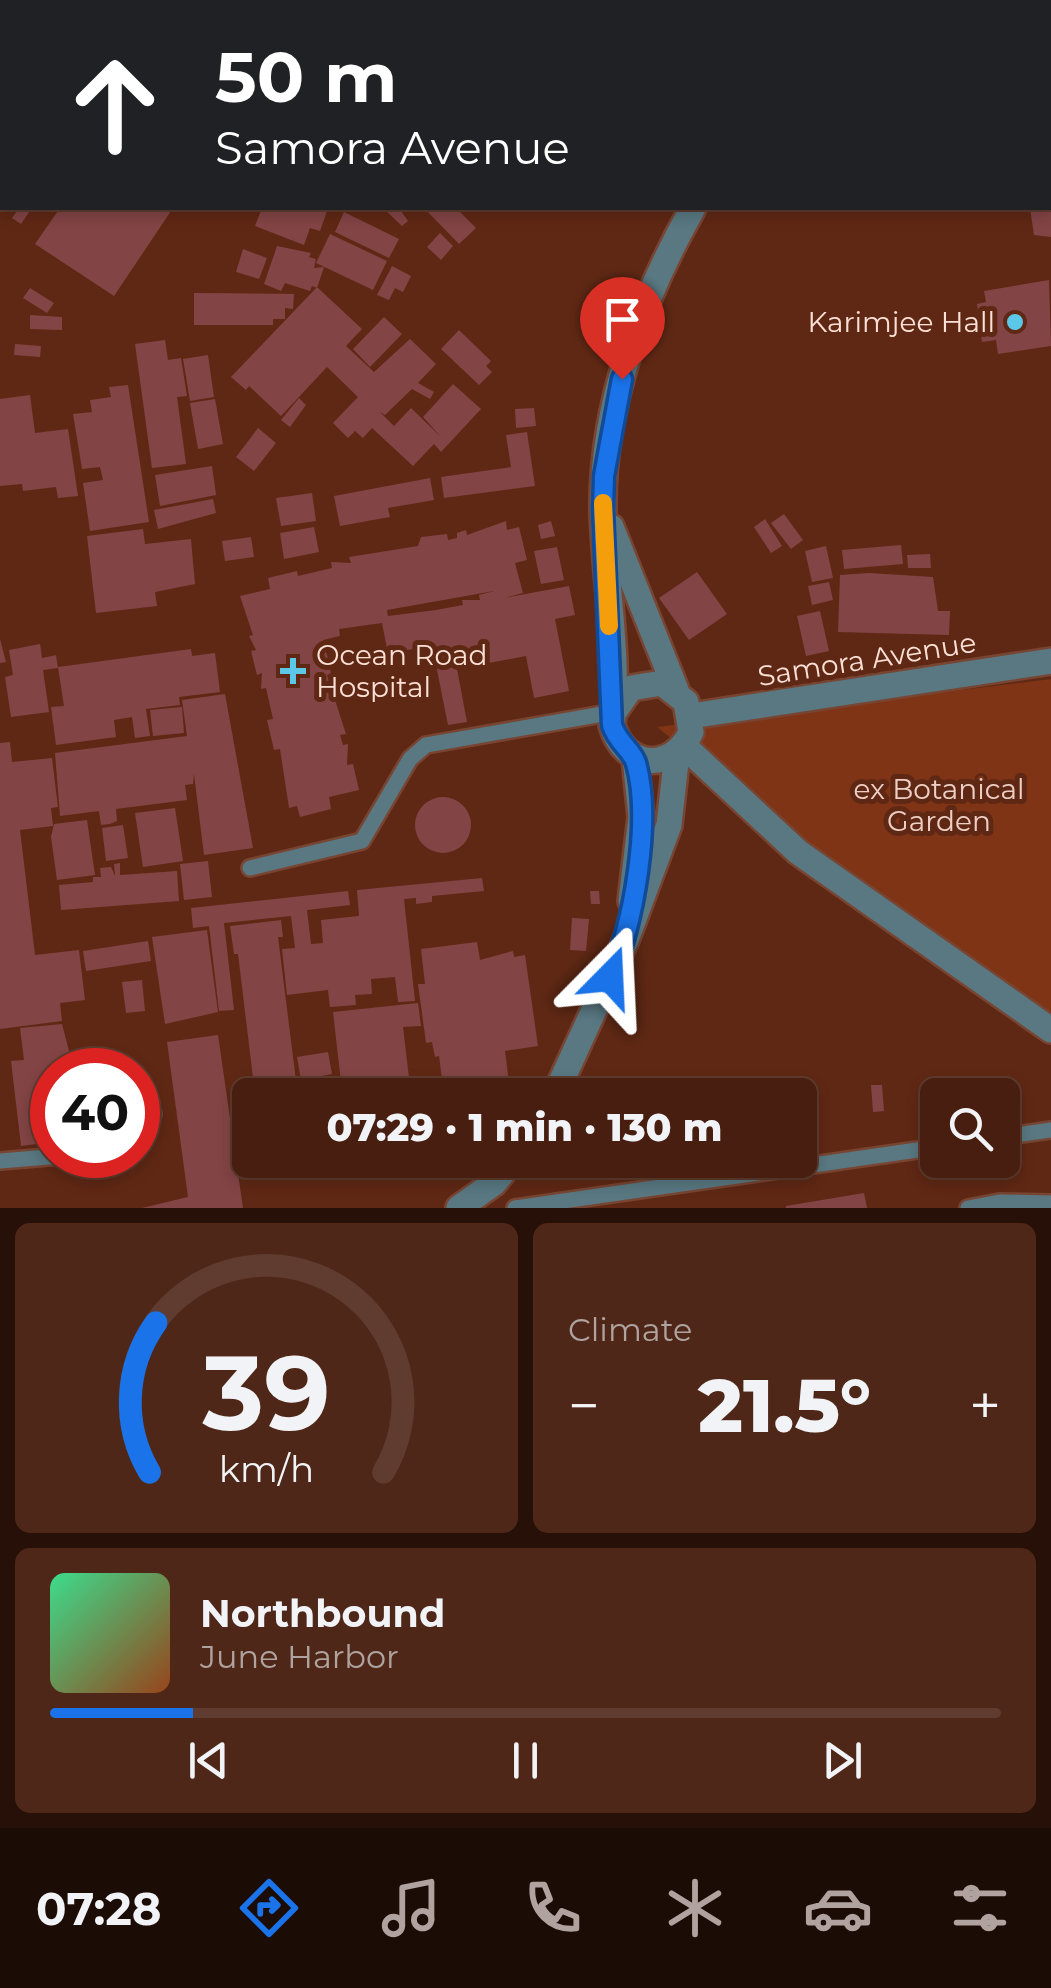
<!DOCTYPE html>
<meta charset="utf-8">
<style>
body{margin:0;font-family:Montserrat,sans-serif;background:#4e2718;color:#f1f3f6;height:100vh;display:flex;flex-direction:column;font-size:38px;white-space:nowrap}
*{box-sizing:border-box;margin:0}
p{font-size:32px;color:#b0a29e}
.icon{flex:none;width:55px;height:55px;fill:none;stroke:currentColor;stroke-width:2;stroke-linecap:round;stroke-linejoin:round}
.map{position:relative;height:1208px;overflow:hidden}
.panel{display:flex;flex-direction:column;gap:15px;padding:15px;background:#271008;flex:1}
.panel>*{flex:none}
.top-card{position:absolute;left:0px;top:0px;width:1052px;height:210px;box-shadow:0 5px 15px #0003,0 0 0 2px #5f3c2f;background:#202124;color:#fff;overflow:hidden}
.buttons{position:absolute;left:920px;top:1078px;display:grid;gap:20px}
.buttons a{display:grid;place-items:center;width:100px;height:100px;border-radius:15px;background:#471e0f;box-shadow:0 5px 15px #0003,0 0 0 2px #5f3c2f;font-size:50px}
.speed{position:absolute;left:30px;top:1048px;display:flex;gap:20px;font-size:50px;font-weight:700;text-align:center}
.speed>*{display:grid;place-content:center;width:130px;height:130px;border-radius:50%;background:#471e0f;box-shadow:0 5px 15px #0003,0 0 0 2px #5f3c2f;line-height:1}
.speed .limit{border:15px solid #d22;background:#fff;color:#111}
.pin{position:absolute;display:grid;place-items:center;width:85px;height:85px;color:#fff;margin:-102px -42px;border-radius:50% 50% 50% 0;rotate:-45deg;box-shadow:0 0 10px #0007}
.pin .icon{rotate:45deg}
.me{position:absolute;width:110px;margin:-55px;rotate:21deg;stroke-linejoin:round;filter:drop-shadow(0 0 8px #0008)}
.turn{display:flex;align-items:center;gap:35px;height:210px;padding:0 50px;font-size:45px}
.turn .icon{width:130px;height:130px;stroke-width:2.5}
.turn b{display:block;font-size:70px;line-height:85px}
.big{font-size:75px;font-weight:800;line-height:1.1}
.panel .tile{flex:1;display:flex;flex-direction:column;justify-content:center;gap:15px;min-width:0;padding:0 35px;border-radius:15px;background:#4e2718}
.panel .dial{align-items:center;gap:0}
.dial svg{height:260px;overflow:visible;fill:none;stroke:#5f3c2f;stroke-width:7;stroke-linecap:round;text-anchor:middle}
.dial text{fill:#f1f3f6;stroke:none}
.song{display:flex;align-items:center;gap:30px}
.cover{width:120px;height:120px;border-radius:15px;background:linear-gradient(135deg,hsl(150 70% 55%),hsl(20 70% 35%))}
.played{height:10px;border-radius:5px;background:linear-gradient(90deg,#1a73e8 15%,#5f3c2f 15%)}
.keys{display:flex;justify-content:space-around;direction:ltr}
.heat{display:flex;justify-content:space-between;align-items:center;font-size:55px;direction:ltr}
.panel .tiles{flex:1;display:grid;gap:15px;grid-template-columns:1fr 1fr}
.tile:last-child{grid-column:span 2}
.trip{position:absolute;left:232px;top:1078px;width:585px;height:100px;border-radius:15px;background:#471e0f;box-shadow:0 5px 15px #0003,0 0 0 2px #5f3c2f;font-weight:800;line-height:100px;text-align:center}
.dock{display:flex;height:160px;justify-content:space-around;align-items:center;background:#1c0c06;color:#b0a29e}
.dock .icon{width:70px;height:70px}
.dock .selected{color:#1a73e8}
.dock b{font-size:45px;color:#f1f3f6}
.map>svg:first-child{display:block}
</style>
<div class="map">
<svg width="1051" height="1208" viewBox="0 0 1051 1208">
<rect width="100%" height="100%" fill="#5f2814"/>
<path fill="#7f3416" d="M 1051,679 L 1051,1015 L 847,879 L 657,727 Z"/>
<path fill="#834445" fill-rule="evenodd" d="M 19,208 L 32,208 L 21,224 L 12,218 Z
M 60,208 L 173,208 L 114,296 L 35,244 Z
M 262,208 L 328,208 L 320,231 L 310,228 L 304,245 L 255,226 Z
M 383,208 L 399,208 L 408,221 L 402,226 Z
M 424,208 L 456,208 L 476,228 L 459,244 Z
M 1030,208 L 1051,208 L 1051,237 L 1034,235 Z
M 344,212 L 399,239 L 389,258 L 335,232 Z
M 440,233 L 453,246 L 441,260 L 427,247 Z
M 330,234 L 387,261 L 373,290 L 316,263 Z
M 277,246 L 311,253 L 309,257 L 316,259 L 314,268 L 324,267 L 317,288 L 312,286 L 310,291 L 285,283 L 281,291 L 264,284 Z
M 243,249 L 267,258 L 259,279 L 236,272 Z
M 392,266 L 411,276 L 403,292 L 395,288 L 389,300 L 377,295 Z
M 1049,280 L 1051,346 L 998,354 L 996,340 L 982,342 L 977,304 L 986,302 L 984,291 Z
M 317,287 L 362,329 L 346,346 L 374,372 L 410,339 L 436,364 L 418,383 L 434,392 L 430,399 L 412,389 L 385,415 L 380,412 L 394,426 L 411,408 L 441,437 L 423,417 L 453,384 L 481,409 L 441,452 L 434,444 L 413,466 L 372,428 L 363,438 L 355,431 L 348,438 L 333,423 L 358,397 L 327,367 L 281,416 L 249,386 L 246,390 L 231,377 Z
M 30,288 L 54,303 L 47,313 L 23,298 Z
M 194,293 L 294,294 L 293,309 L 285,308 L 285,319 L 273,319 L 273,325 L 194,325 Z
M 30,315 L 62,317 L 62,330 L 30,329 Z
M 384,317 L 402,334 L 370,367 L 353,349 Z
M 459,330 L 491,361 L 486,366 L 492,372 L 479,385 L 441,349 Z
M 165,340 L 168,360 L 181,358 L 187,396 L 177,397 L 186,464 L 152,468 L 135,344 Z
M 15,344 L 41,346 L 40,357 L 14,355 Z
M 208,355 L 214,397 L 190,401 L 183,359 Z
M 128,385 L 149,522 L 90,531 L 83,483 L 103,480 L 100,467 L 82,469 L 73,414 L 92,412 L 90,400 L 111,397 L 109,387 Z
M 30,395 L 35,433 L 68,429 L 78,496 L 58,498 L 56,487 L 23,491 L 22,484 L 0,486 L 0,399 Z
M 299,398 L 306,405 L 290,427 L 281,420 Z
M 215,399 L 223,444 L 198,449 L 190,403 Z
M 534,408 L 536,426 L 516,428 L 515,409 Z
M 258,428 L 276,443 L 254,471 L 236,457 Z
M 527,432 L 535,486 L 444,498 L 441,477 L 511,467 L 506,435 Z
M 212,466 L 216,495 L 160,506 L 155,475 Z
M 430,478 L 434,500 L 388,508 L 390,517 L 340,526 L 334,496 Z
M 312,493 L 316,521 L 281,526 L 276,498 Z
M 213,499 L 216,513 L 158,529 L 154,510 Z
M 784,514 L 803,540 L 791,549 L 771,523 Z
M 765,519 L 782,546 L 771,553 L 754,527 Z
M 506,521 L 507,530 L 519,527 L 527,560 L 515,563 L 523,593 L 504,598 L 569,586 L 575,615 L 555,619 L 569,691 L 534,698 L 526,656 L 457,669 L 467,722 L 448,725 L 432,645 L 388,654 L 382,623 L 339,629 L 340,636 L 323,640 L 328,659 L 323,660 L 326,669 L 330,668 L 331,674 L 327,675 L 346,734 L 340,735 L 343,745 L 348,744 L 347,765 L 353,764 L 359,790 L 329,797 L 331,809 L 300,817 L 297,806 L 289,808 L 280,749 L 274,750 L 267,720 L 273,719 L 266,688 L 261,689 L 262,673 L 257,675 L 251,651 L 256,650 L 249,636 L 253,635 L 240,596 L 270,589 L 268,578 L 297,571 L 298,576 L 332,568 L 331,562 L 351,563 L 349,557 L 418,546 L 421,537 L 447,534 L 448,540 L 457,538 L 457,533 L 466,530 L 467,535 ZM 494,591 L 479,595 L 480,600 L 462,600 L 463,605 L 436,610 L 388,616 L 387,610 Z
M 551,521 L 555,536 L 541,539 L 538,525 Z
M 314,527 L 319,552 L 284,559 L 280,533 Z
M 143,529 L 145,544 L 191,539 L 195,584 L 155,592 L 157,606 L 96,613 L 87,536 Z
M 251,537 L 254,557 L 225,561 L 222,541 Z
M 901,545 L 903,564 L 844,569 L 842,550 Z
M 826,546 L 833,578 L 812,582 L 805,551 Z
M 557,547 L 564,580 L 541,584 L 534,551 Z
M 930,554 L 931,568 L 908,568 L 907,555 Z
M 697,572 L 727,614 L 689,640 L 659,598 Z
M 869,573 L 933,577 L 938,611 L 950,611 L 949,635 L 838,632 L 840,575 Z
M 829,582 L 833,600 L 812,605 L 808,586 Z
M 820,611 L 829,651 L 806,656 L 797,616 Z
M 0,639 L 6,662 L 0,663 Z
M 40,644 L 42,658 L 56,655 L 58,668 L 43,670 L 49,712 L 11,717 L 5,677 L 13,675 L 9,650 Z
M 191,649 L 192,656 L 215,653 L 220,692 L 179,697 L 180,705 L 146,709 L 150,736 L 135,738 L 132,717 L 114,720 L 116,737 L 56,745 L 51,707 L 64,706 L 58,667 Z
M 225,694 L 253,848 L 204,855 L 194,774 L 193,784 L 185,785 L 187,800 L 116,809 L 117,821 L 110,824 L 101,825 L 99,811 L 60,816 L 55,753 L 187,736 L 182,700 Z
M 182,707 L 184,733 L 153,736 L 150,710 Z
M 10,742 L 12,762 L 52,758 L 58,807 L 51,808 L 53,826 L 20,830 L 35,955 L 79,950 L 85,1000 L 60,1003 L 62,1021 L 0,1029 L 0,743 Z
M415 825a28 28 0 1 1 56 0a28 28 0 1 1-56 0Z
M 175,808 L 183,861 L 143,867 L 135,813 Z
M 87,820 L 95,875 L 57,880 L 51,837 L 54,824 Z
M 123,825 L 128,858 L 106,861 L 102,828 Z
M 208,861 L 212,897 L 184,900 L 180,864 Z
M 120,863 L 120,875 L 177,871 L 179,901 L 61,910 L 59,885 L 93,882 L 93,877 L 101,877 L 100,868 L 111,867 L 115,876 L 114,864 Z
M 482,878 L 484,891 L 432,896 L 432,902 L 416,904 L 416,898 L 404,899 L 415,1001 L 398,1002 L 395,977 L 371,979 L 372,994 L 355,995 L 356,1005 L 330,1007 L 328,990 L 287,995 L 282,949 L 295,948 L 291,916 L 224,923 L 234,1010 L 219,1011 L 209,926 L 193,928 L 191,908 L 348,891 L 350,905 L 307,910 L 311,944 L 323,943 L 321,920 L 359,916 L 357,890 Z
M 590,891 L 599,891 L 600,904 L 591,904 Z
M 572,918 L 589,919 L 586,951 L 570,950 Z
M 281,920 L 283,937 L 278,937 L 296,1081 L 254,1086 L 238,954 L 234,954 L 230,926 Z
M 207,930 L 218,1012 L 165,1024 L 152,937 Z
M 148,941 L 151,961 L 86,971 L 83,951 Z
M 477,942 L 480,960 L 513,951 L 514,957 L 525,955 L 538,1046 L 505,1051 L 510,1091 L 444,1095 L 439,1056 L 435,1057 L 432,1042 L 426,1043 L 418,984 L 425,984 L 421,949 Z
M 142,980 L 145,1011 L 126,1013 L 122,982 Z
M 418,1003 L 421,1026 L 403,1027 L 411,1095 L 363,1095 L 361,1080 L 341,1082 L 333,1012 Z
M 62,1024 L 74,1070 L 52,1070 L 52,1142 L 21,1146 L 11,1061 L 24,1060 L 20,1028 Z
M 218,1035 L 243,1208 L 142,1208 L 188,1197 L 167,1042 Z
M 328,1052 L 332,1074 L 301,1080 L 297,1057 Z
M 871,1085 L 882,1085 L 884,1111 L 873,1112 Z
M 250,1094 L 250,1153 L 238,1155 L 232,1108 L 247,1106 L 246,1095 Z
M 864,1193 L 867,1208 L 786,1208 L 786,1206 Z"/>
<g fill="none" stroke-linecap="round" stroke-linejoin="round">
<g stroke="#784533" stroke-width="20">
<path id="service" d="M 250,868 L 362,841 L 410,759 L 426,745 L 614,712
M 138,1136 L 153,1114
M 1002,1137 L 1051,1130
M 0,1161 L 72,1155
M 515,1208 L 938,1147
M 968,1208 L 999,1202 L 1051,1203"/>
</g>
<g stroke="#784533" stroke-width="30">
<path id="tertiary" d="M 841,2 L 848,0
M 611,527 L 676,690
M 614,712 L 631,688 L 662,683 L 686,702 L 691,732 C 672,773 624,769 612,725 C 620,656 605,582 603,512 C 601,407 642,298 693,208
M 691,716 L 1051,661
M 684,746 L 798,852 L 1051,1030
M 631,901 L 641,817 L 635,758
M 555,1095 L 626,940 L 669,825 L 677,753
M 459,1208 L 494,1183 L 513,1160"/>
</g>
<use href="#service" stroke="#597882" stroke-width="15"/>
<use href="#tertiary" stroke="#597882" stroke-width="25"/>
</g>
<g fill="none" stroke-linecap="round" stroke-linejoin="round">
<g stroke="#114b97" stroke-width="25">
<path id="route" d="M 610,977 C 634,924 652,820 636,763 C 632,750 617,742 612,725 L 603,509 L 604,476 L 622,379"/>
</g>
<use href="#route" stroke="#1a73e8" stroke-width="18"/>
<path stroke="#f59e0b" stroke-width="18" d="M 603,503 L 609,626"/>
</g>
<g fill="#5cc7e7" stroke="#5f2814" stroke-width="4">
<circle cx="1015" cy="322" r="10"/>
<path d="M288 656h10v10h10v10h-10v10h-10v-10h-10v-10h10z"/>
</g>
<g text-anchor="middle" dominant-baseline="central" stroke-width="10" stroke-linejoin="round" paint-order="stroke">
<g font-size="28" fill="#fce0d6" stroke="#5f2814" text-anchor="end">
<text x="995" y="322">Karimjee Hall</text>
<text x="316" y="655" text-anchor="start">Ocean Road<tspan x="316" dy="32">Hospital</tspan></text>
</g>
<g font-size="28" fill="#fce0d6" stroke="#5f2814">
<text transform="translate(867 659) rotate(-9)">Samora Avenue</text>
</g>
<g font-size="28" fill="#eecfc5" stroke="#5f2814">
<text x="939" y="789">ex Botanical<tspan x="939" dy="32">Garden</tspan></text>
</g>
</g>
</svg>
<div class="buttons">
<a><svg class="icon" aria-label="search" viewBox="0 0 24 24"><circle cx="10" cy="10" r="6"/><path d="M15 15l6 6"/></svg></a>
</div>
<div class="speed"><div class="limit">40</div></div>
<div class="pin" style="left:622px;top:379px;background:#d93025"><svg class="icon" aria-label="arrive" viewBox="0 0 24 24"><path d="M6 21V4h12l-3 4 3 4H6"/></svg></div>
<svg class="me" style="left:610px;top:977px" viewBox="-20 -20 40 40"><path d="M0-17L14 15 0 8-14 15z" fill="#1a73e8" stroke="#fff" stroke-width="4"/></svg>
<div class="trip">07:29 · 1 min · 130 m</div>
<div class="top-card">
<div class="turn"><svg class="icon" aria-label="ahead" viewBox="0 0 24 24"><path d="M12 20V5M6 11l6-6 6 6"/></svg><div><b>50 m</b>Samora Avenue</div></div>
</div>
</div>
<section class="panel">
<div class="tiles">
<div class="tile dial"><svg viewBox="0 0 100 80">
<path d="M14 69A42 42 0 1 1 86 69"/>
<path d="M14 69A42 42 0 0 1 16 23" stroke="#1a73e8"/>
<text x="50" y="56" font-size="32" font-weight="700">39</text>
<text x="50" y="72" font-size="11">km/h</text>
</svg></div>
<div class="tile"><p>Climate</p>
<div class="heat"><a>−</a><b class="big">21.5°</b><a>+</a></div>
</div>
<div class="tile">
<div class="song"><i class="cover"></i><div><b>Northbound</b><p>June Harbor</p></div></div>
<div class="played"></div>
<div class="keys"><svg class="icon" aria-label="previous" viewBox="0 0 24 24"><path d="M18 5L8 12l10 7zM5 5v14"/></svg><svg class="icon" aria-label="pause" viewBox="0 0 24 24"><path d="M8 5v14M16 5v14"/></svg><svg class="icon" aria-label="next" viewBox="0 0 24 24"><path d="M6 5l10 7-10 7zM19 5v14"/></svg></div>
</div>
</div>
</section>
<nav class="dock">
<b>07:28</b>
<svg class="icon selected" aria-label="directions" viewBox="0 0 24 24"><path d="M12 3l9 9-9 9-9-9zM9 14v-3h6M13 9l2 2-2 2"/></svg>
<svg class="icon" aria-label="music" viewBox="0 0 24 24"><path d="M9 18V5l10-2v13"/><circle cx="6" cy="18" r="3"/><circle cx="16" cy="16" r="3"/></svg>
<svg class="icon" aria-label="phone" viewBox="0 0 24 24"><path d="M5 4h4l2 5-3 2q2 4 5 5l2-3 5 2v4C11 20 4 13 5 4z"/></svg>
<svg class="icon" aria-label="climate" viewBox="0 0 24 24"><path d="M12 3v18M4 7l16 10M4 17L20 7"/></svg>
<svg class="icon" aria-label="car" viewBox="0 0 24 24"><path d="M5 17H2v-5l4-1 3-4h7l3 4 3 1v5h-3M9 17h6M6 11h13"/><circle cx="7" cy="17" r="2"/><circle cx="17" cy="17" r="2"/></svg>
<svg class="icon" aria-label="filters" viewBox="0 0 24 24"><path d="M4 7h16M4 17h16"/><circle cx="9" cy="7" r="2"/><circle cx="15" cy="17" r="2"/></svg>
</nav>
